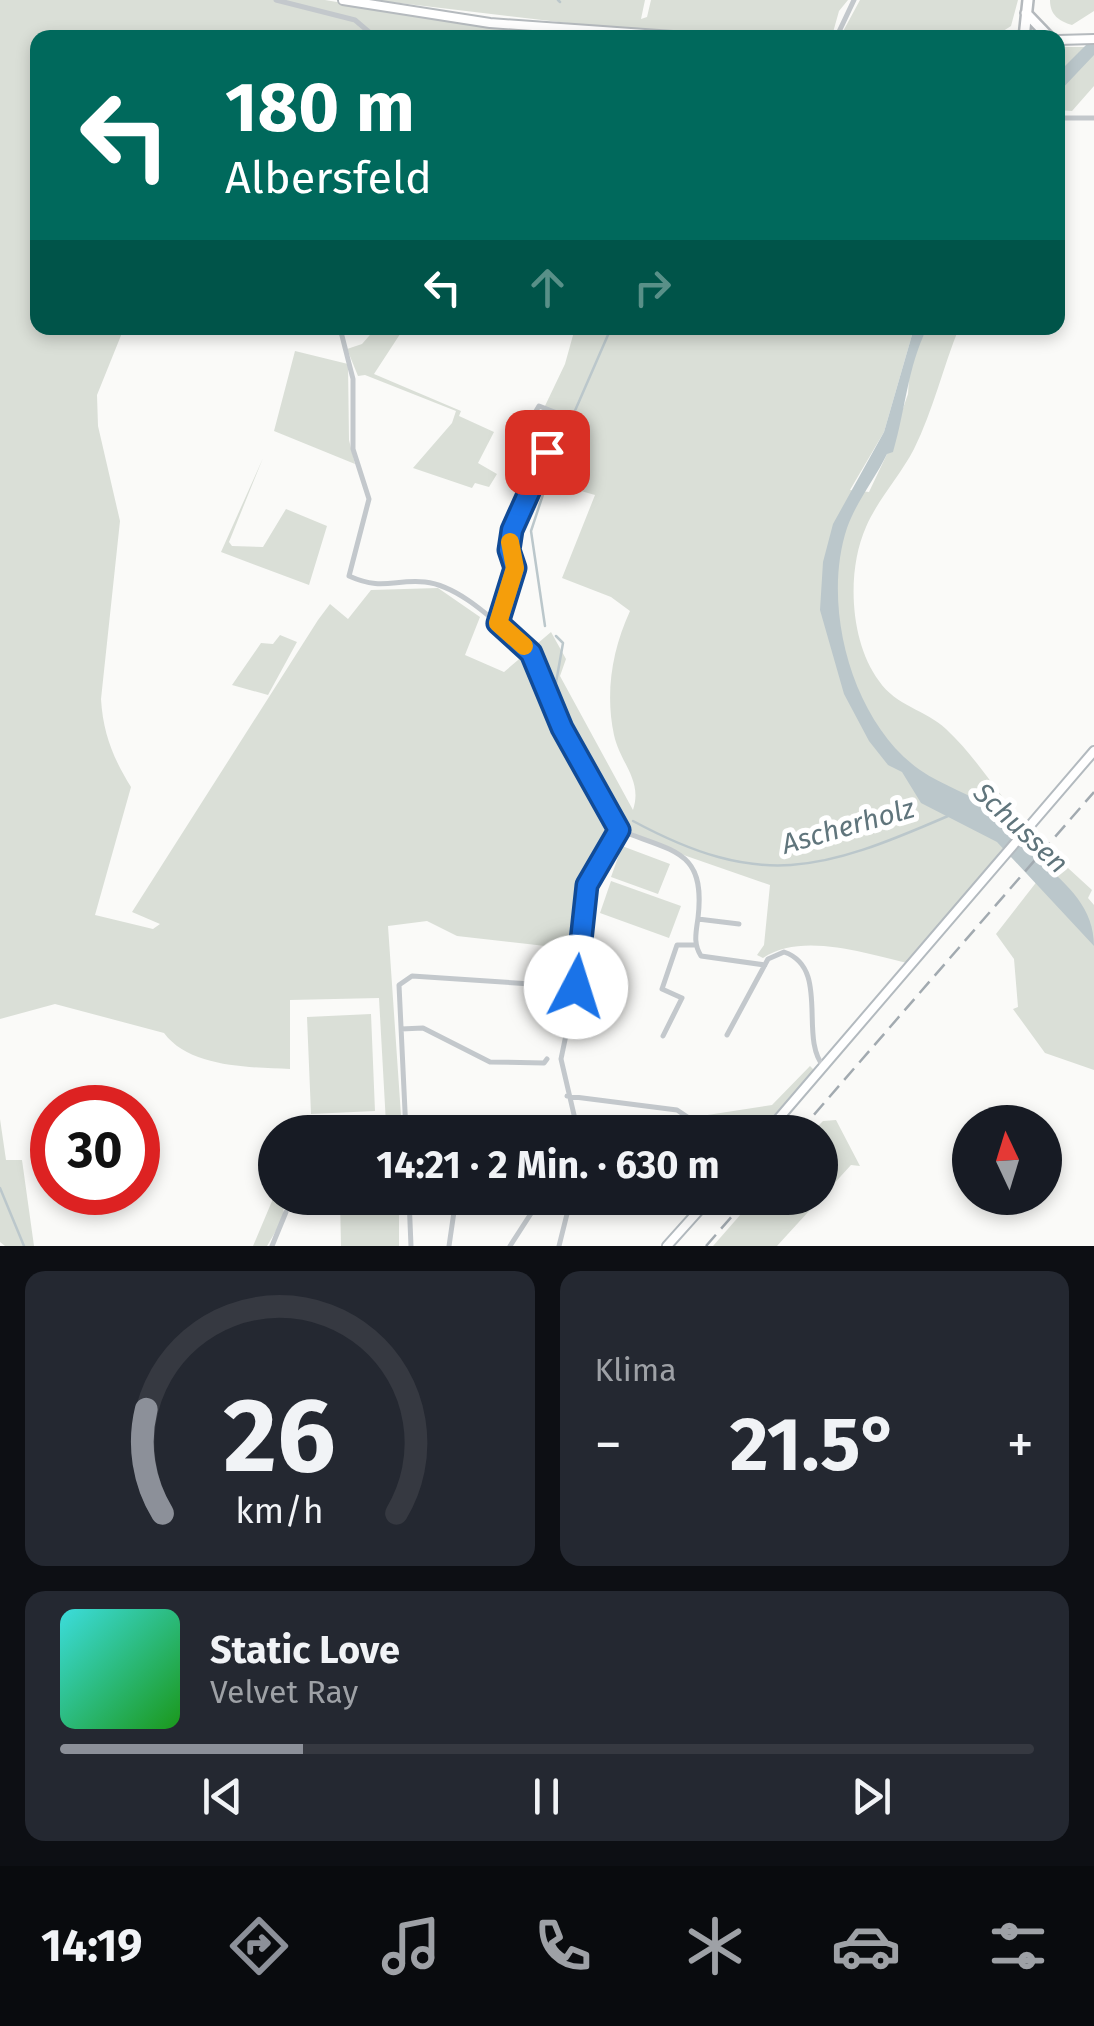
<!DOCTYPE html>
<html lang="de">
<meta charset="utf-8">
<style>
body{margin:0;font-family:"Fira Sans",sans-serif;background:#242831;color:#f1f3f6;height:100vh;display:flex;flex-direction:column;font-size:38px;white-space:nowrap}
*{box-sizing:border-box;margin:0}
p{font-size:32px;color:#9ea1a6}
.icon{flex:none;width:55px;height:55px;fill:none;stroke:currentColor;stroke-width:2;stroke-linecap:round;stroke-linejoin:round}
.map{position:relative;height:1246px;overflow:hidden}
.panel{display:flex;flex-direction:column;gap:25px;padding:25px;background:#0d0f14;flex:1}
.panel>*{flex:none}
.guide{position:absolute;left:30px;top:30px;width:1035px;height:305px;border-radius:20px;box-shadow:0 5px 15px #0003;background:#00695c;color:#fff;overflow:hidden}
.needle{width:65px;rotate:356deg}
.tools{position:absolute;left:952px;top:1105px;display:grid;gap:20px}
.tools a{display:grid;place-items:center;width:110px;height:110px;border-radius:50%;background:#171b24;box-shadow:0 5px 15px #0003;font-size:50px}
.speed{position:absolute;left:30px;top:1085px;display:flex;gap:20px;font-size:50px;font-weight:700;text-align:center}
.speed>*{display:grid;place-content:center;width:130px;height:130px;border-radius:50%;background:#171b24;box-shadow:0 5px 15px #0003;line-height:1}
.speed .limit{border:15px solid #d22;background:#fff;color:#111}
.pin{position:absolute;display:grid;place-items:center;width:85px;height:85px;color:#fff;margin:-42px;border-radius:20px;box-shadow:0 5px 15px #0006}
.me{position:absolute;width:110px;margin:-55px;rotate:5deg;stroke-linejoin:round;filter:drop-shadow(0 0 8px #0008)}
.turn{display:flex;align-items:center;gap:35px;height:210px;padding:0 30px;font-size:45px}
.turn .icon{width:130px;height:130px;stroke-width:2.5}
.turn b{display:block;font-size:70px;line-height:85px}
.lanes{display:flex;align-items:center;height:95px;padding:0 30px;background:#0003;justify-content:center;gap:50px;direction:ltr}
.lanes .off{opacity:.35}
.big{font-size:75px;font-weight:700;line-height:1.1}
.panel .widget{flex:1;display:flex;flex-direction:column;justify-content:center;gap:15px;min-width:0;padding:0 35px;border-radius:20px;background:#242831}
.panel .dial{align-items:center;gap:0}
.dial svg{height:260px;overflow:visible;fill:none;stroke:#363941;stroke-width:7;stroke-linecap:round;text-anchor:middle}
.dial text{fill:#f1f3f6;stroke:none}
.song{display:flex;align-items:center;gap:30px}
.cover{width:120px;height:120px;border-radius:15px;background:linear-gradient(135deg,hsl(180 70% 55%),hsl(120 70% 35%))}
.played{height:10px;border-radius:5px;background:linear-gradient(90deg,#8c9099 25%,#363941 25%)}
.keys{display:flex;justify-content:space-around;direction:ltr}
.heat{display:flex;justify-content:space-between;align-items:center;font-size:55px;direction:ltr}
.panel .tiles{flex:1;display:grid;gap:25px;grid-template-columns:1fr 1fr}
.widget:last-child{grid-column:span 2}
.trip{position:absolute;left:258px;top:1115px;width:580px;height:100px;border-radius:50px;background:#171b24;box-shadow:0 5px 15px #0003;font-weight:700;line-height:100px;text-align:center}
.menu{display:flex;height:160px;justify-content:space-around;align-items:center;background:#090b0e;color:#9ea1a6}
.menu .icon{width:70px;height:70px}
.menu .active{color:#8c9099}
.menu b{font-size:45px;color:#f1f3f6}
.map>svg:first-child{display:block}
</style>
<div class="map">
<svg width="1094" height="1246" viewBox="0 0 1094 1246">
<rect width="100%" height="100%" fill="#fafaf8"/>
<path fill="#dadfd7" d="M 0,0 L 325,0 L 492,28 L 630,37 L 38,38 L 38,328 L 124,328 L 97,395 L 98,426 L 120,521 L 101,699 C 103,733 113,758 131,787 L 95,915 L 153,929 L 160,924 L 132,912 L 318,620 L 330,604 L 348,619 L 371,590 L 438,588 L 480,617 L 465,655 L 504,672 L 551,632 L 566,659 L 560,676 L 633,810 C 643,780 620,763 614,735 C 605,693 612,650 630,611 L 611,597 L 562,578 L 595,495 L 535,478 L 559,428 L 559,417 L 544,408 L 565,364 L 575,328 L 914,328 L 884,432 L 850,490 L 869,492 L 887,454 L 908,394 L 910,362 L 927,328 L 959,328 C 943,367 933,411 914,449 C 900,476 878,499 866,527 C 846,572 850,642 879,681 C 896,706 926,710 946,729 C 977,758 996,792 1024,823 L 998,854 L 1005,856 L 912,964 C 869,955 803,931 763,958 L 757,955 L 764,945 L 770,885 L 672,851 L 613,824 L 576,887 L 573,934 L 554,947 L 457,936 L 427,921 L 388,926 L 402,1130 L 386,1124 L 379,998 L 290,1000 L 290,1069 C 250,1067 190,1068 164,1033 L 55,1004 L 0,1019 Z
M 374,0 L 645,0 L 641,19 L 647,17 L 651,0 L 848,0 L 839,11 L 832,36 L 610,28 Z
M 860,0 L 1018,0 L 1011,26 L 997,35 L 840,37 Z
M 1050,0 L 1094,0 L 1094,11 L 1072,25 C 1059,21 1050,15 1050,0 Z
M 1058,47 L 1094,47 L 1094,86 L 1072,111 L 1058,110 Z
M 376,328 L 404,328 L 374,374 L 461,411 L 459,416 L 494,432 L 478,463 L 497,474 L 489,487 L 475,483 L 472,488 L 413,468 L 452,423 L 456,411 L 365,375 L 358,376 L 347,349 L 362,344 Z
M 295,351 L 348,364 L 349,440 L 355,464 L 274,431 Z
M 263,458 L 229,542 L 232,546 L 263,547 L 286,509 L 327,526 L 309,585 L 221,552 Z
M 280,635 L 297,642 L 268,695 L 232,685 L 261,643 L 273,644 Z
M 622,846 L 670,864 L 658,894 L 611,877 Z
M 1056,857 L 1092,890 L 1088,898 L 1094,905 L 1094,1070 L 1045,1053 L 1013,1009 L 1018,1007 L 1014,959 L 996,934 Z
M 611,881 L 681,906 L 669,938 L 600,913 Z
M 371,1014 L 375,1111 L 311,1114 L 307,1017 Z
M 810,1066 L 814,1070 L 759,1132 L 699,1132 L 701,1116 L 772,1105 Z
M 0,1119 L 6,1160 L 22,1160 L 34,1246 L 5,1246 L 0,1242 Z
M 836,1120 L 860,1166 L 851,1165 L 777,1246 L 713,1246 L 755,1198 L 820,1198 L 820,1132 L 812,1132 L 823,1121 Z
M 275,1194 L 284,1198 L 283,1219 L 267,1246 L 253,1246 Z
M 340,1198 L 399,1198 L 399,1246 L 341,1246 Z"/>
<path fill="#bbc7cb" d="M 1094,37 L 1094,55 L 1058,93 L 1058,73 Z
M 914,328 L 927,328 C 907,369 906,408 893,452 L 887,454 C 875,479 856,502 847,528 C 821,606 852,722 920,770 C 943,786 972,794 994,811 C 1010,824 1023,846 1040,861 C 1068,885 1094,908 1094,946 L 997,842 L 921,803 L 902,772 L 888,765 L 869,741 L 844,694 L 820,610 L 823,562 L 833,524 L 884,432 Z"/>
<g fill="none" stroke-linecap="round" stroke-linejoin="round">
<path stroke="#bbc7cb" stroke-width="2.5" d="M 558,0 L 560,2
M 545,626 L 531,531 L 557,452 L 611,328
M 556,636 L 563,643 L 554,694 L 622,814
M 633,821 C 761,890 821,871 948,816
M 0,1188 L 24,1246"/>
<g stroke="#b3babf" stroke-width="12">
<path id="secondary" d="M 767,1132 L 1094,751
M 667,1246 L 710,1198"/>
</g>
<g stroke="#b5babe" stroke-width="12">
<path id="primary" d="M 343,0 L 490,23 L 701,38
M 1058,40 L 1094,39"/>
</g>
<g stroke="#b4b9bd" stroke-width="14">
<path id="highway" d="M 1026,13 L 1050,38
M 1024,38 L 1028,0"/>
</g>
<path stroke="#c3c8cc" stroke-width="5" d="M 276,0 L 355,20 L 376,38
M 836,38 L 854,0
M 1058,118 L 1094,118
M 340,328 L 353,379 L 353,449 L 369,499 L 349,576 C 382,591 394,579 425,582 C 461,586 497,624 523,645 L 531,653 L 562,729 L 619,830
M 754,332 L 755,328
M 498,623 L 515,568 L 509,550 L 511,530 L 559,428 L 557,413 L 539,406 L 536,411
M 619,830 C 674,852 706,850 698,918 C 696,933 693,943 701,956 L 765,965
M 698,919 L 739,924
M 401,1029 L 423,1028 L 490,1062 L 544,1063 L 547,1059
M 727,1035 L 768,959 L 784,952 C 831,968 798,1038 824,1067
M 663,1036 L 682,998 L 662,989 L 677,945 L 694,945
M 567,1096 L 677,1110 L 689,1118
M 405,1123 L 443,1123 L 478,1132
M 406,1132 L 399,985 L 412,976 L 576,987
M 578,1132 L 561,1059 L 576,987 L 587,885 L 619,830
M 409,1198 L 411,1246
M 272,1246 L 286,1212
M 449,1246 L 456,1198
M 510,1246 L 541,1198
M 559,1246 L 571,1198"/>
<use href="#secondary" stroke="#fff" stroke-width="8"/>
<use href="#primary" stroke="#fff" stroke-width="8"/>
<use href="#highway" stroke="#fff" stroke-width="9"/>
<path stroke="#a2aab0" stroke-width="2.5" stroke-dasharray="15 8" stroke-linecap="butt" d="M 799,1132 L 1094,792
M 706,1246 L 748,1198"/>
</g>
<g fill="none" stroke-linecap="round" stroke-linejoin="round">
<g stroke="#114b97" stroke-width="25">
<path id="route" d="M 547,452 L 512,530 L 509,550 L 515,568 L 498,623 L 531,653 L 562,728 L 619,830 L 587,885 L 576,987"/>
</g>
<use href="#route" stroke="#1a73e8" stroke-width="18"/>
<path stroke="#f59e0b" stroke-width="18" d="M 510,542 L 515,568 L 498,623 L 524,646"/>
</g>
<g text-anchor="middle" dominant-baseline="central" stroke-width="10" stroke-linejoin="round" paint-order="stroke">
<g font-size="28" font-style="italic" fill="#60757c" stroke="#fff">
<text transform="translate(848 826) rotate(-16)">Ascherholz</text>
<text transform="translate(1021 828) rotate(43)">Schussen</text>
</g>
</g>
</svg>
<div class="tools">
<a><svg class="needle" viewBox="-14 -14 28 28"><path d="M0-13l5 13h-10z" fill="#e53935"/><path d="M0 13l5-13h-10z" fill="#9ea1a6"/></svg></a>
</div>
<div class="speed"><div class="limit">30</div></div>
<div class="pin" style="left:547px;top:452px;background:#d93025"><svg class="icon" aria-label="arrive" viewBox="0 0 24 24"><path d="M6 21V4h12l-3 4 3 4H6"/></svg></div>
<svg class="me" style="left:576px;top:987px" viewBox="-20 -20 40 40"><circle r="19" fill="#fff"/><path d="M0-13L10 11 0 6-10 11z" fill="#1a73e8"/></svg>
<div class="trip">14:21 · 2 Min. · 630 m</div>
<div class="guide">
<div class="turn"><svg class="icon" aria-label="left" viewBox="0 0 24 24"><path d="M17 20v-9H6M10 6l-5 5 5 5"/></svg><div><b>180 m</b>Albersfeld</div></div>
<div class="lanes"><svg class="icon" aria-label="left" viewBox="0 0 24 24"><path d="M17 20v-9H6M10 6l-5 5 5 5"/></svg><svg class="icon off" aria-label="ahead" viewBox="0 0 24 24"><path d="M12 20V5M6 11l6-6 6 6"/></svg><svg class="icon off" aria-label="right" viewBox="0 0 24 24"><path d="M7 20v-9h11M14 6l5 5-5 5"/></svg></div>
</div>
</div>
<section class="panel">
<div class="tiles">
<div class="widget dial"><svg viewBox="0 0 100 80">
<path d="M14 69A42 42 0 1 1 86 69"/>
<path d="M14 69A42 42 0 0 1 9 37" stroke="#8c9099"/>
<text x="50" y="56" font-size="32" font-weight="700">26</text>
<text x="50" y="72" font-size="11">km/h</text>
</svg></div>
<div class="widget"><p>Klima</p>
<div class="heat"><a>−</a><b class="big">21.5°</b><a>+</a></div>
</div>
<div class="widget">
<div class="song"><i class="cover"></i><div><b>Static Love</b><p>Velvet Ray</p></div></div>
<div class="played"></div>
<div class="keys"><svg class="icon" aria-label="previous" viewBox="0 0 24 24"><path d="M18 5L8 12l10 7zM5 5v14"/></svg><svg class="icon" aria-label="pause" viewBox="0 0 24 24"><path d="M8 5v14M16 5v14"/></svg><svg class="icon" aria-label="next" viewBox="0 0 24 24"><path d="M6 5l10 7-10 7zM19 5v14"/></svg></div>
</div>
</div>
</section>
<nav class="menu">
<b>14:19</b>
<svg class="icon active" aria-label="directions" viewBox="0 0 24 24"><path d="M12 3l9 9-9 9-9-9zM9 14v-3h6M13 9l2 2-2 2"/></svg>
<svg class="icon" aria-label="music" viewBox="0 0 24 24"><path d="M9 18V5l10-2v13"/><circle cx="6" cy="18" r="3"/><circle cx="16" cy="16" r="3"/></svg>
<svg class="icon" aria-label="phone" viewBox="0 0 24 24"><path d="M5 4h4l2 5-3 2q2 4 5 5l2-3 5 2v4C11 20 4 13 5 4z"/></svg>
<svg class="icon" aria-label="climate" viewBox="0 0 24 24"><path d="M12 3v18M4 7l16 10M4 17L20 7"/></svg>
<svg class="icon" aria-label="car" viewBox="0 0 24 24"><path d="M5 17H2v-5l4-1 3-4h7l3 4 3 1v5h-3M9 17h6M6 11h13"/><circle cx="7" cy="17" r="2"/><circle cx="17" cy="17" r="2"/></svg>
<svg class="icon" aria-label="filters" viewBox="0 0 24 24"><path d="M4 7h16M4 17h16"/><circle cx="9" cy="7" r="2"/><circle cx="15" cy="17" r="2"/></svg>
</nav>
